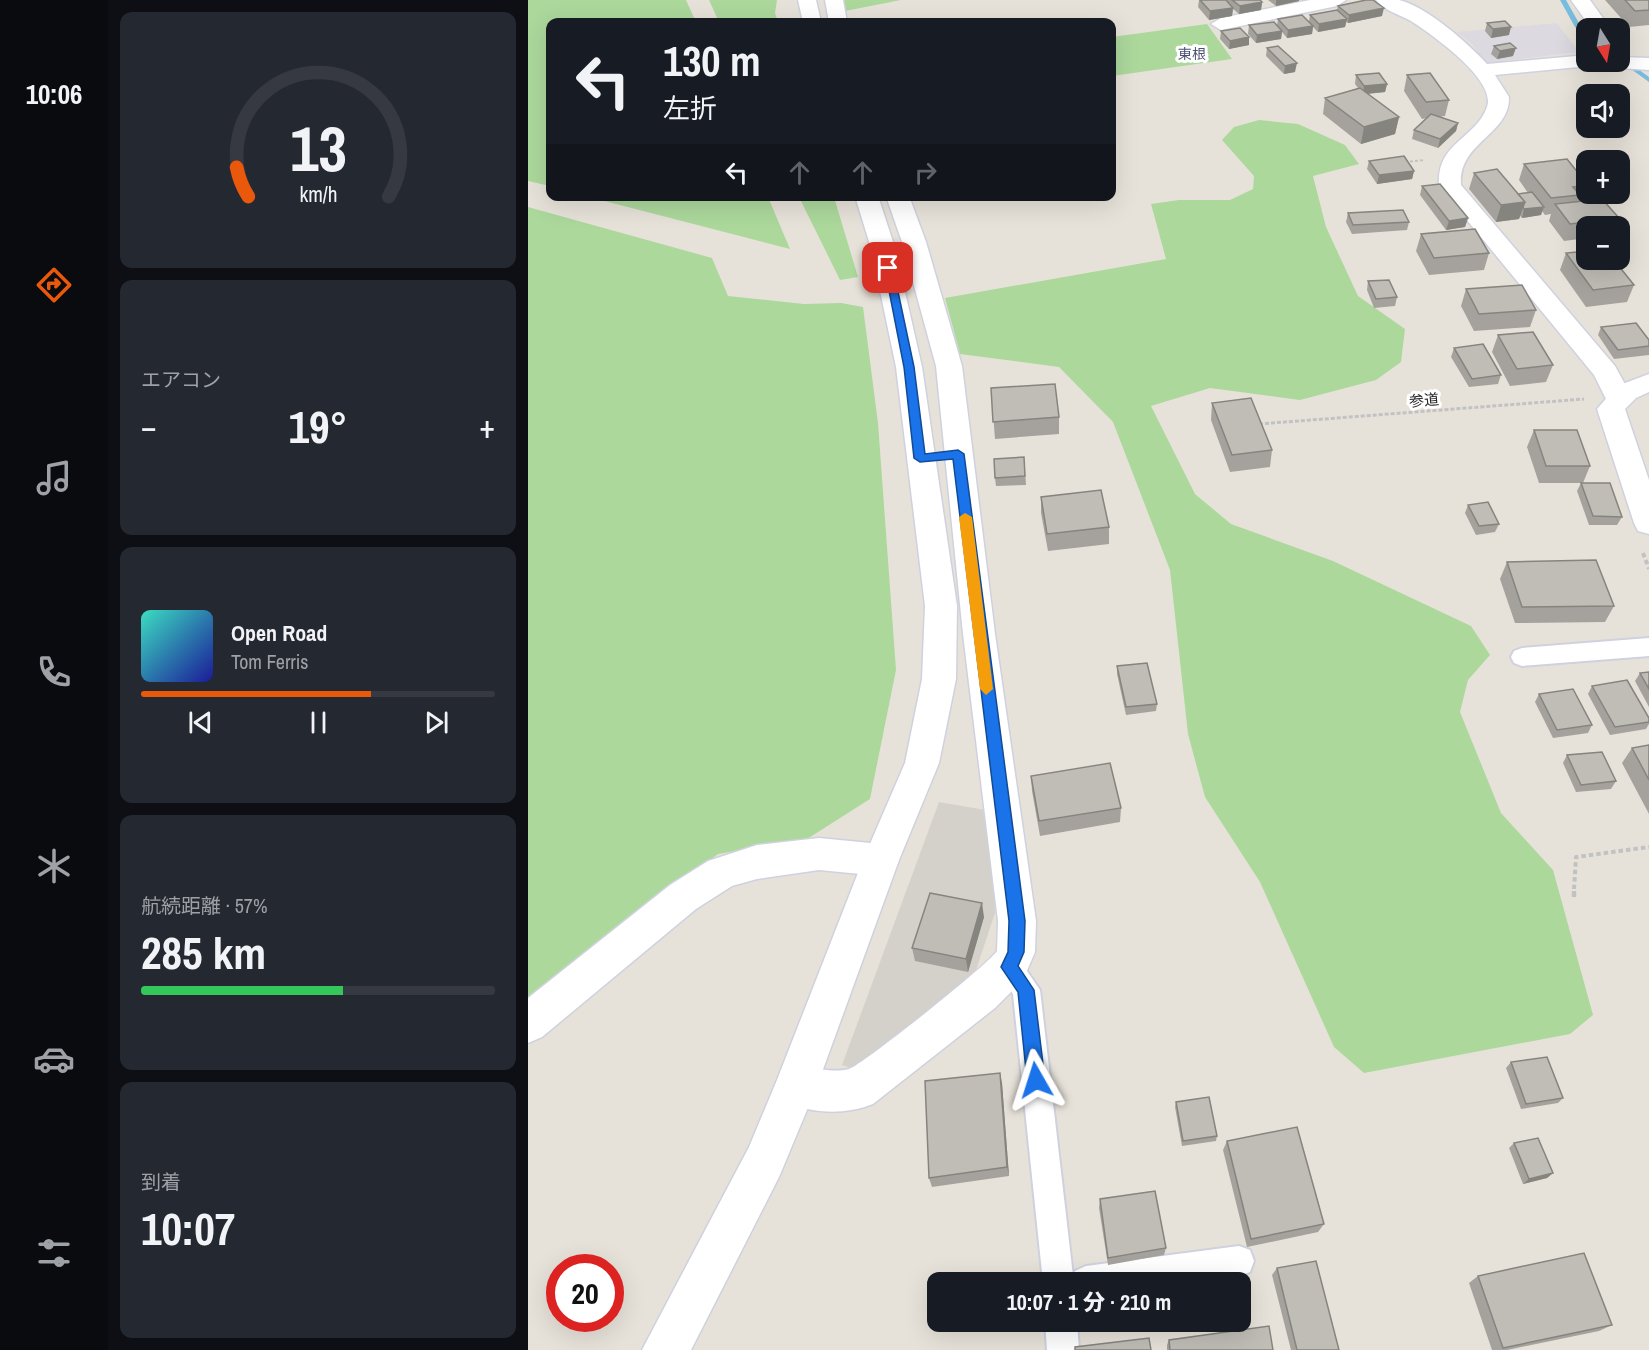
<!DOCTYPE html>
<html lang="ja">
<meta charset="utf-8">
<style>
body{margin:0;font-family:"Archivo Narrow","Noto Sans JP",sans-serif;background:#242831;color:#f1f3f6;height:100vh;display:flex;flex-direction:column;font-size:22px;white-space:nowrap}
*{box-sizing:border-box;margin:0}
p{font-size:20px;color:#9ea1a6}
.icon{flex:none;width:33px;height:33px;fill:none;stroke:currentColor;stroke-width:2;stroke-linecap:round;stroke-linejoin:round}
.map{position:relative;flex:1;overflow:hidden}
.sheet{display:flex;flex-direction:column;gap:12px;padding:12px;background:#0d0f14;width:420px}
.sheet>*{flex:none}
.guide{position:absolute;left:18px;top:18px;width:570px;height:183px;border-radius:12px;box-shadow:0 6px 24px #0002;background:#171b24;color:#f1f3f6;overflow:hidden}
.needle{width:39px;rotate:169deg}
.tools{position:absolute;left:1048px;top:18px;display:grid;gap:12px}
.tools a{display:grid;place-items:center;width:54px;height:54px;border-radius:12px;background:#171b24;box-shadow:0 6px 24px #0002;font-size:30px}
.speed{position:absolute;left:18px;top:1254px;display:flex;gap:12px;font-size:30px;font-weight:700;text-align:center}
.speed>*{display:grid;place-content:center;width:78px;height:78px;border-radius:50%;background:#171b24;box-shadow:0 6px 24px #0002;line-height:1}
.speed .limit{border:9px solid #d22;background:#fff;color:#111}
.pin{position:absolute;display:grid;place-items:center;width:51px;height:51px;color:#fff;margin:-26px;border-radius:12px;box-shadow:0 3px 9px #0006}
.me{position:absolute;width:66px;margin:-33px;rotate:354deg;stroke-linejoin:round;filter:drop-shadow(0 0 4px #0008)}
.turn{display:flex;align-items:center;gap:21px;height:126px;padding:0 18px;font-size:27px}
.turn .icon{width:78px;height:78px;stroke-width:2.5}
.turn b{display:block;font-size:42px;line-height:51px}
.lanes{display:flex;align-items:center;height:57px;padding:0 18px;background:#0003;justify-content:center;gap:30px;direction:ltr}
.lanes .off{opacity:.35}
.big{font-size:45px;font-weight:800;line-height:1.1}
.sheet .card{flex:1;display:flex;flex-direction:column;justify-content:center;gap:9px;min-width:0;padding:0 21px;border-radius:12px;background:#242831}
.sheet .dial{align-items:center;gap:0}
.dial svg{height:156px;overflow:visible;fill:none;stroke:#363941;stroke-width:7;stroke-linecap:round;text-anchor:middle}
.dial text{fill:#f1f3f6;stroke:none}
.song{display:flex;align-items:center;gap:18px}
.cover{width:72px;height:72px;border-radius:9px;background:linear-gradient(135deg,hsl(170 70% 55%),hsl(240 70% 35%))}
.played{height:6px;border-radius:3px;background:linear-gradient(90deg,#ea580c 65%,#363941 65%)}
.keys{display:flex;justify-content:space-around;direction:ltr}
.heat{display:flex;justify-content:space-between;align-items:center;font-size:33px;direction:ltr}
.charge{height:9px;border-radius:4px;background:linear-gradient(90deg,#34c759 57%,#363941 0)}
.trip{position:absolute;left:399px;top:1272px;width:324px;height:60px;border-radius:12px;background:#171b24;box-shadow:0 6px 24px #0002;font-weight:800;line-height:60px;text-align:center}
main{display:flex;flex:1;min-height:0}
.dock{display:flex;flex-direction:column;width:108px;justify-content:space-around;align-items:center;background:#090b0e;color:#9ea1a6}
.dock .icon{width:42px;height:42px}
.dock .on{color:#ea580c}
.dock b{font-size:27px;color:#f1f3f6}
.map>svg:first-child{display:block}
</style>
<main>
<nav class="dock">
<b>10:06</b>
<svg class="icon on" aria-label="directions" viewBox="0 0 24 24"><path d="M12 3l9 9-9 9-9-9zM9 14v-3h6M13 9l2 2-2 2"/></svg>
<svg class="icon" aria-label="music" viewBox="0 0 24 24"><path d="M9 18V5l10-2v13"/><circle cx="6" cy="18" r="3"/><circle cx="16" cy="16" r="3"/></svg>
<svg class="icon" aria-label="phone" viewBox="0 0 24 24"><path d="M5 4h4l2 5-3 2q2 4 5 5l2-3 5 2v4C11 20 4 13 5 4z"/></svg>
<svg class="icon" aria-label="climate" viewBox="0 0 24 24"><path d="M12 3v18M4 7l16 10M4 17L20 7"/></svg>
<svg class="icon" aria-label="car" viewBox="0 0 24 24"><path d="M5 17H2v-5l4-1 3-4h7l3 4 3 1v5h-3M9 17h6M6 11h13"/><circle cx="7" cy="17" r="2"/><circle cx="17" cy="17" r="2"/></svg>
<svg class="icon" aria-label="filters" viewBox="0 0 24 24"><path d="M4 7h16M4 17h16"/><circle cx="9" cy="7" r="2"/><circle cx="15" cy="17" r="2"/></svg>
</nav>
<section class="sheet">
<div class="card dial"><svg viewBox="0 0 100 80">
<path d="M14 69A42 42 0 1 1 86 69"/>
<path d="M14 69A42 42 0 0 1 8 54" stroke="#ea580c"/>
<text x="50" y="56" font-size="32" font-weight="700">13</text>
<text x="50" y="72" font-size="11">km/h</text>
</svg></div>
<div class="card"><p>エアコン</p>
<div class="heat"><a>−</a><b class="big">19°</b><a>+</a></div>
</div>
<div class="card">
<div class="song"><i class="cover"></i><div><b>Open Road</b><p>Tom Ferris</p></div></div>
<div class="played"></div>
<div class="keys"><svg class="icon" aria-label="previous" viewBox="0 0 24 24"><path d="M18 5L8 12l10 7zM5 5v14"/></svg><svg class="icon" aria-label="pause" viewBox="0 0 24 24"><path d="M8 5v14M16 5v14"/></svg><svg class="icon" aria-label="next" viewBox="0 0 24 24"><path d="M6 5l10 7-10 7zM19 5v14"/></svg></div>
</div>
<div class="card"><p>航続距離 · 57%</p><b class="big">285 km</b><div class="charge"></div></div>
<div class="card"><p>到着</p><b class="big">10:07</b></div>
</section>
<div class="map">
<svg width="1121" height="1350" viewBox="0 0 1121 1350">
<rect width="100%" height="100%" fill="#e7e2d9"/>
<path fill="#dcd9e0" d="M 1029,23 L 1051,52 L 958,63 L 945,45 L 929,32 Z"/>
<path fill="#acd89c" d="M 0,0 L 158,0 L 168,22 L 22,22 L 22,186 L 0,181 Z
M 181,0 L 249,0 L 247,13 L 250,22 L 191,22 Z
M 316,0 L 373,0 L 317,11 Z
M 679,24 L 704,59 L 584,76 L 584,37 Z
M 731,120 L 770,124 L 817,145 L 831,164 L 785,176 L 798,227 L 830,296 L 877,329 L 873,362 L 848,380 L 772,400 L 682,388 L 623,406 L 667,494 L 703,524 L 805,561 L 943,626 L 962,655 L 940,680 L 932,712 L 973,813 L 1025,870 L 1065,1015 L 1042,1034 L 836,1073 L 806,1047 L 732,882 L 677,797 L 660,734 L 642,570 L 585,422 L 531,367 L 432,354 L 417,298 L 638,259 L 623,204 L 651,200 L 702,200 L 725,189 L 726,176 L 694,140 L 706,127 Z
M 61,197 L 240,197 L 262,249 Z
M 271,197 L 306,197 L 330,277 L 312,280 Z
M 0,207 L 184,258 L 200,296 L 276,304 L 313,303 L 335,307 L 350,423 L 368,670 L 342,799 L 279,839 L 190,854 L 0,997 Z"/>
<path fill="#d4d1cb" d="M 411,802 L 463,811 L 467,913 L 446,976 L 337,1066 L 323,1068 L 314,1065 Z"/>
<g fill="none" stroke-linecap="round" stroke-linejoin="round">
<path fill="#78bcde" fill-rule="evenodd" d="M 1032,0 L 1038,0 L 1052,25 L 1059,32 L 1059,38 L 1047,27 Z
M 1103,67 L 1107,67 L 1121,77 L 1121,82 L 1103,69 Z"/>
<g stroke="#cfd1de" stroke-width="4">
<path id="service" d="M 1121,638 L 1121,656 L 994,666 L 986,663 L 983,657 L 986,651 L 994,648 Z
M 481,954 L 490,958 L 512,990 L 545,1276 L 547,1271 L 558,1266 L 711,1246 L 722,1250 L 726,1261 L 722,1272 L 711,1276 L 667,1282 L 515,1282 L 485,994 L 468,967 L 472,958 Z
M 517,1322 L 549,1322 L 551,1350 L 519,1350 Z"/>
</g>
<g stroke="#cfd1de" stroke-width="3">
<path id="minor" d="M 297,0 L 315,0 L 319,22 L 301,22 Z
M 782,0 L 818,0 L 809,6 L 693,30 L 683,24 L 693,18 Z
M 848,0 C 855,0 864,0 871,0 C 898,6 941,44 959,64 L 1059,55 L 1059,62 L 1092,62 L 1092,57 L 1121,58 L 1121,70 L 1061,66 L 967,75 L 981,97 C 982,135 930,142 933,185 L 1087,366 L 1104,397 L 1100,403 L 1090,406 L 1080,403 L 1066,375 L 911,186 C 908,142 947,140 959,107 C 969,80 903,34 883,21 C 872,15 855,10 848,0 Z
M 1043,0 L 1062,0 L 1082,28 L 1063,28 Z
M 358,196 L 381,196 L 398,242 L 434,366 L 467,634 L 508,921 L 507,952 L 495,980 L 467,1008 L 345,1104 C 315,1116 282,1113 253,1101 L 247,1086 L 253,1071 C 277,1061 297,1075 321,1069 C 334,1065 460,965 469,951 L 470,921 L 435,634 L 408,366 L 374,242 Z
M 291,838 L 353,844 L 366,848 L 371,860 L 366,872 L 353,876 L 291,870 L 229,879 L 204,886 L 168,909 L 14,1037 L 0,1043 L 0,998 L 142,885 L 180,861 L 229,845 Z"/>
</g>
<g stroke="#cfd1de" stroke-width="3">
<path id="tertiary" d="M 270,0 L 288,0 L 293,22 L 275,22 Z
M 327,196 L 350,196 L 367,248 L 394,367 L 429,606 L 428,679 L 411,763 L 371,860 L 289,1086 L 251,1177 L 163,1350 L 114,1350 L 221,1147 L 249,1080 L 335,860 L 377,763 L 394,679 L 397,606 L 368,367 L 343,248 Z
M 1121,374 L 1121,392 L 1108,398 L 1097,409 L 1121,480 L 1121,534 L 1110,531 L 1106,523 L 1069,409 L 1089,386 Z"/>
</g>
<path stroke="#c2c2c2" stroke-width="2" stroke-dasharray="3 2" stroke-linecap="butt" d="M 877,162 L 897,160"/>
<path stroke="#c2c2c2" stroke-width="3" stroke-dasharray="4 2" stroke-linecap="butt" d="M 731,424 L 1056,399"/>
<path stroke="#c2c2c2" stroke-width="4" stroke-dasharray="4.5 3" stroke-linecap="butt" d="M 1115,553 L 1121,569
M 1046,889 L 1048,857 L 1121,847"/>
<path stroke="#c2c2c2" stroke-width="4.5" stroke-dasharray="6 4" stroke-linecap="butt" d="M 1046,897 L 1046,888"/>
<use href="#service" fill="#fff" fill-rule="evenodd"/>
<use href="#minor" fill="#fff" fill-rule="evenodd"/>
<use href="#tertiary" fill="#fff" fill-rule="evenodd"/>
</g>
<path fill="#a5a29d" d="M 671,0 L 732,0 L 734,2 L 733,10 L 711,14 L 705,9 L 704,16 L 681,20 L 670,7 Z
M 740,0 L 771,0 L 771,1 L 748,6 Z
M 1077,0 L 1121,0 L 1121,25 L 1101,27 Z
M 810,6 L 854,16 L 820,23 L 818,22 L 817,27 L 790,32 L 785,27 L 784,34 L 759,38 L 754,32 L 753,39 L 728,43 L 720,34 L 721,25 L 749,25 L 750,19 L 781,21 L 782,15 L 809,10 Z
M 959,23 L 981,35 L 963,38 L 957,31 Z
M 693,31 L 721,45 L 701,49 L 692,39 Z
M 966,46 L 985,56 L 969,59 L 963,54 Z
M 739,48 L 767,72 L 756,74 L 738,56 Z
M 828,75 L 859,84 L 857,92 L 840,94 L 871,117 L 867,134 L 833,144 L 795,114 L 797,98 L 830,88 L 827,84 Z
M 879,75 L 921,100 L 917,116 L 911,117 L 930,123 L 928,131 L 910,148 L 884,139 L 886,130 L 899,118 L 894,119 L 876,91 Z
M 841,161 L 886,171 L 884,179 L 849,184 L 839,169 Z
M 996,164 L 1059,184 L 1059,188 L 1054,201 L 1091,218 L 1087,226 L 1059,226 L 1059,238 L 1036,241 L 1021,221 L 1023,214 L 1017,215 L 1014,211 L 1013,215 L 994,218 L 992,216 L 991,219 L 968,222 L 941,189 L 946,173 L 990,194 L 1000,193 L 991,180 Z
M 894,186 L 940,218 L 937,227 L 918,230 L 892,195 Z
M 820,213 L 881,222 L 879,230 L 824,234 L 818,222 Z
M 893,234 L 961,253 L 956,270 L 901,275 L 888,251 Z
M 1038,253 L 1106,285 L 1099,302 L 1058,307 L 1032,270 Z
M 840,281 L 869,297 L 867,306 L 846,308 L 839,290 Z
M 938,289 L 1008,310 L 1002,327 L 946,331 L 933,306 Z
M 1073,327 L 1121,339 L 1121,355 L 1086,359 L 1070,335 Z
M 970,335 L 1025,365 L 1018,382 L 982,386 L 964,352 Z
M 926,348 L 973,375 L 970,384 L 941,387 L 923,357 Z
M 463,388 L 531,417 L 531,434 L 467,439 Z
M 684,403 L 744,450 L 742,467 L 702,472 L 683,420 Z
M 1006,430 L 1062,466 L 1055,483 L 1094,517 L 1089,525 L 1061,525 L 1049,491 L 1053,483 L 1011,483 L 999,447 Z
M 496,457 L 498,485 L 468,486 L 467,478 Z
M 513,497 L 581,527 L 581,544 L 520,551 L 513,513 Z
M 940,505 L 971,524 L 967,532 L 948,535 L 937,513 Z
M 979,562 L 1086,606 L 1077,622 L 987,623 L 972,579 Z
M 589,666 L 629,704 L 628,711 L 598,715 L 589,674 Z
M 1121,672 L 1121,707 L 1107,681 L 1112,673 Z
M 1064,686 L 1121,718 L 1121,724 L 1118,729 L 1082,735 L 1060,694 Z
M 1011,694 L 1064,725 L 1060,733 L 1025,738 L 1007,702 Z
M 1121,745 L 1121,814 L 1094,763 L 1104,748 Z
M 1039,755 L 1088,781 L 1083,789 L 1048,792 L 1035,763 Z
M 503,776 L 593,808 L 592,822 L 512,836 L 504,791 Z
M 456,917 L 440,972 L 387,961 L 384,948 Z
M 983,1062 L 1035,1098 L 1030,1103 L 993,1109 L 978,1068 Z
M 474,1083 L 481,1176 L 404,1187 L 401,1178 Z
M 648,1102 L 689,1136 L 688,1141 L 654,1146 L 647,1107 Z
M 699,1141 L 796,1224 L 790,1232 L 719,1247 L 695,1150 Z
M 986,1143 L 1025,1173 L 1019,1178 L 995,1184 L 981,1148 Z
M 572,1199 L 638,1248 L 636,1255 L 580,1265 L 571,1208 Z
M 749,1268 L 811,1350 L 763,1350 L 744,1275 Z
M 950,1276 L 1084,1325 L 1071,1331 L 979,1350 L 964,1350 L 941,1283 Z
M 641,1340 L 745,1350 L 639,1350 L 639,1345 Z"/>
<path fill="#86847f" d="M 748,0 L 771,0 L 771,1 L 748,6 Z
M 734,2 L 733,10 L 711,14 L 712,6 Z
M 705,8 L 704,16 L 681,20 L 682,11 Z
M 856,8 L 854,16 L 820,23 L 821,15 Z
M 819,19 L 817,27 L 790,32 L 791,24 Z
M 785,26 L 784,34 L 759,38 L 760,30 Z
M 983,27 L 981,35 L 963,38 L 965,29 Z
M 754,31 L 753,39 L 728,43 L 729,35 Z
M 721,37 L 721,45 L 701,49 L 702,41 Z
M 988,48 L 985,56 L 969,59 L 972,51 Z
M 769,63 L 767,72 L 756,74 L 757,66 Z
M 859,84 L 857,92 L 835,94 L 836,86 Z
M 871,117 L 867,134 L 833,144 L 836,127 Z
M 930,123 L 928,131 L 910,148 L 912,139 Z
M 886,171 L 884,179 L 849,184 L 851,175 Z
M 997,202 L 991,219 L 968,222 L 973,205 Z
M 1016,207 L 1013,215 L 994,218 L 996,209 Z
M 940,218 L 937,227 L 918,230 L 921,221 Z
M 454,903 L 456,917 L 440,972 L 438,959 Z
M 472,1073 L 474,1083 L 481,1176 L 479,1167 Z
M 1025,1173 L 1019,1178 L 995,1184 L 1001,1179 Z"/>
<path fill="#c0bcb6" stroke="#86847f" stroke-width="1.5" d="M 672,0 L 698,0 L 705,8 L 682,11 Z
M 704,0 L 732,0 L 734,2 L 712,6 Z
M 838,0 L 845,0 L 856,8 L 821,15 L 810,6 Z
M 1097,0 L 1121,0 L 1121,10 L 1107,11 Z
M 809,10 L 819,19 L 791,24 L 782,15 Z
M 774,15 L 785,26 L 760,30 L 750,19 Z
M 977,21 L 983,27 L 965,29 L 959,23 Z
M 746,22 L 754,31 L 729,35 L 721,25 Z
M 712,28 L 721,37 L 702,41 L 693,31 Z
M 982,43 L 988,48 L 972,51 L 966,46 Z
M 750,46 L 769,63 L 757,66 L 739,48 Z
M 851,73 L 859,84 L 836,86 L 828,75 Z
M 902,73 L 921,100 L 898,102 L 879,75 Z
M 832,88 L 871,117 L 836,127 L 797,98 Z
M 903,114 L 930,123 L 912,139 L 886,130 Z
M 876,156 L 886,171 L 851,175 L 841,161 Z
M 1039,159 L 1059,184 L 1059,185 L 1045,187 L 1052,195 L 1023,198 L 996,164 Z
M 969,169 L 997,202 L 973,205 L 946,173 Z
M 912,184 L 940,218 L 921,221 L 894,186 Z
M 1004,192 L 1016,207 L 996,209 L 995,207 L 997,202 L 990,194 Z
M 1074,199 L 1091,218 L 1042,224 L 1027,204 Z
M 875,210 L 881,222 L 825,225 L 820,213 Z
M 947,229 L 961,253 L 906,258 L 893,234 Z
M 1059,251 L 1059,260 L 1086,260 L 1106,285 L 1065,290 L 1038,253 Z
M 861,280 L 869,297 L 848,299 L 840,281 Z
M 994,285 L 1008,310 L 951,314 L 938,289 Z
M 1108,323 L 1121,340 L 1121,346 L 1090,350 L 1073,327 Z
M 1005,332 L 1025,365 L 989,369 L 970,335 Z
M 955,344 L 973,375 L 944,379 L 926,348 Z
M 527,384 L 531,417 L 465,422 L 463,388 Z
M 723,398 L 744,450 L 704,455 L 684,403 Z
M 1006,430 L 1049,430 L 1062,466 L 1018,466 Z
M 496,457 L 497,476 L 467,478 L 466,459 Z
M 1053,483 L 1082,483 L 1094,517 L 1065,516 Z
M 573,490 L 581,527 L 519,534 L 513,497 Z
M 960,502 L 971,524 L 951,526 L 940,505 Z
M 1068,560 L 1086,606 L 994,607 L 979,562 Z
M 619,663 L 629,704 L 598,707 L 589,666 Z
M 1121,672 L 1121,689 L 1112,673 Z
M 1099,680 L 1121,718 L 1121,722 L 1087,727 L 1064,686 Z
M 1045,689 L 1064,725 L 1029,730 L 1011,694 Z
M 1121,745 L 1121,780 L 1104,748 Z
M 1074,752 L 1088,781 L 1053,785 L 1039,755 Z
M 582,763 L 593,808 L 511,821 L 503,776 Z
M 402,893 L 454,903 L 438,959 L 384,948 Z
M 1019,1057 L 1035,1098 L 998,1104 L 983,1062 Z
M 472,1073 L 479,1167 L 401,1178 L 397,1081 Z
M 681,1097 L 689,1136 L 655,1141 L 648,1102 Z
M 769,1127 L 796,1224 L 723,1239 L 699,1141 Z
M 1010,1138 L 1025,1173 L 1001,1179 L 986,1143 Z
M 627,1191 L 638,1248 L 580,1258 L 572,1199 Z
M 1056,1253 L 1084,1325 L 975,1348 L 950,1276 Z
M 788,1261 L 811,1350 L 769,1350 L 749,1268 Z
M 741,1326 L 745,1350 L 642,1350 L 641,1340 Z
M 621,1338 L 623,1350 L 547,1350 L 547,1347 Z"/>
<path fill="#1a73e8" stroke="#114b97" stroke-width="1.5" d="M 356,265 L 365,268 L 386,367 L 397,454 L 430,450 L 436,454 L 497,921 L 496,952 L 490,966 L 506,990 L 517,1080 L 514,1086 L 508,1088 L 502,1086 L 499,1080 L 490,992 L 473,967 L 480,952 L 481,921 L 425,459 L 392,462 L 386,458 L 376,367 Z"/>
<path fill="#f59e0b" d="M 437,513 L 444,517 L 465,689 L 458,695 L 452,689 L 431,517 Z"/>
<g text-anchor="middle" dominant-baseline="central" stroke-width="6" stroke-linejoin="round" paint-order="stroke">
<g font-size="14" fill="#4d5171" stroke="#fff">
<text x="664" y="54">東根</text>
</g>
<g font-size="15" fill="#262626" stroke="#fff">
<text transform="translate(896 400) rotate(-5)">参道</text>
</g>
</g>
</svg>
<div class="tools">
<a><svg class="needle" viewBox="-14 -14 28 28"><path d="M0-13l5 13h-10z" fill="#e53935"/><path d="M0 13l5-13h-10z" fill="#9ea1a6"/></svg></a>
<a><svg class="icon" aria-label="sound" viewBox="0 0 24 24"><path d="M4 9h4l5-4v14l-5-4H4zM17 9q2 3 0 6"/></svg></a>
<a>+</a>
<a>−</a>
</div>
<div class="speed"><div class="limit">20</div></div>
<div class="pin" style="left:360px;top:268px;background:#d93025"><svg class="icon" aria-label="arrive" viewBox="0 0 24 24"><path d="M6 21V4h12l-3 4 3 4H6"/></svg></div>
<svg class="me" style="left:508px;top:1080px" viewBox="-20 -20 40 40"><path d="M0-17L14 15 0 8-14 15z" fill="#1a73e8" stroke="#fff" stroke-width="4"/></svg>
<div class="trip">10:07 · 1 分 · 210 m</div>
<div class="guide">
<div class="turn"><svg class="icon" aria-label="left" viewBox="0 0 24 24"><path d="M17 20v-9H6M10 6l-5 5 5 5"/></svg><div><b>130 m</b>左折</div></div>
<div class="lanes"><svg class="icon" aria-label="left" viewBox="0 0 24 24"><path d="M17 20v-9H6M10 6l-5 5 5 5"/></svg><svg class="icon off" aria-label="ahead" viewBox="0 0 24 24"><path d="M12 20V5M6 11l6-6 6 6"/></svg><svg class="icon off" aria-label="ahead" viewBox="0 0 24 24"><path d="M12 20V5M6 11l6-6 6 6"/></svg><svg class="icon off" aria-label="right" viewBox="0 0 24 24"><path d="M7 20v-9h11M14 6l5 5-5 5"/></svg></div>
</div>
</div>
</main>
